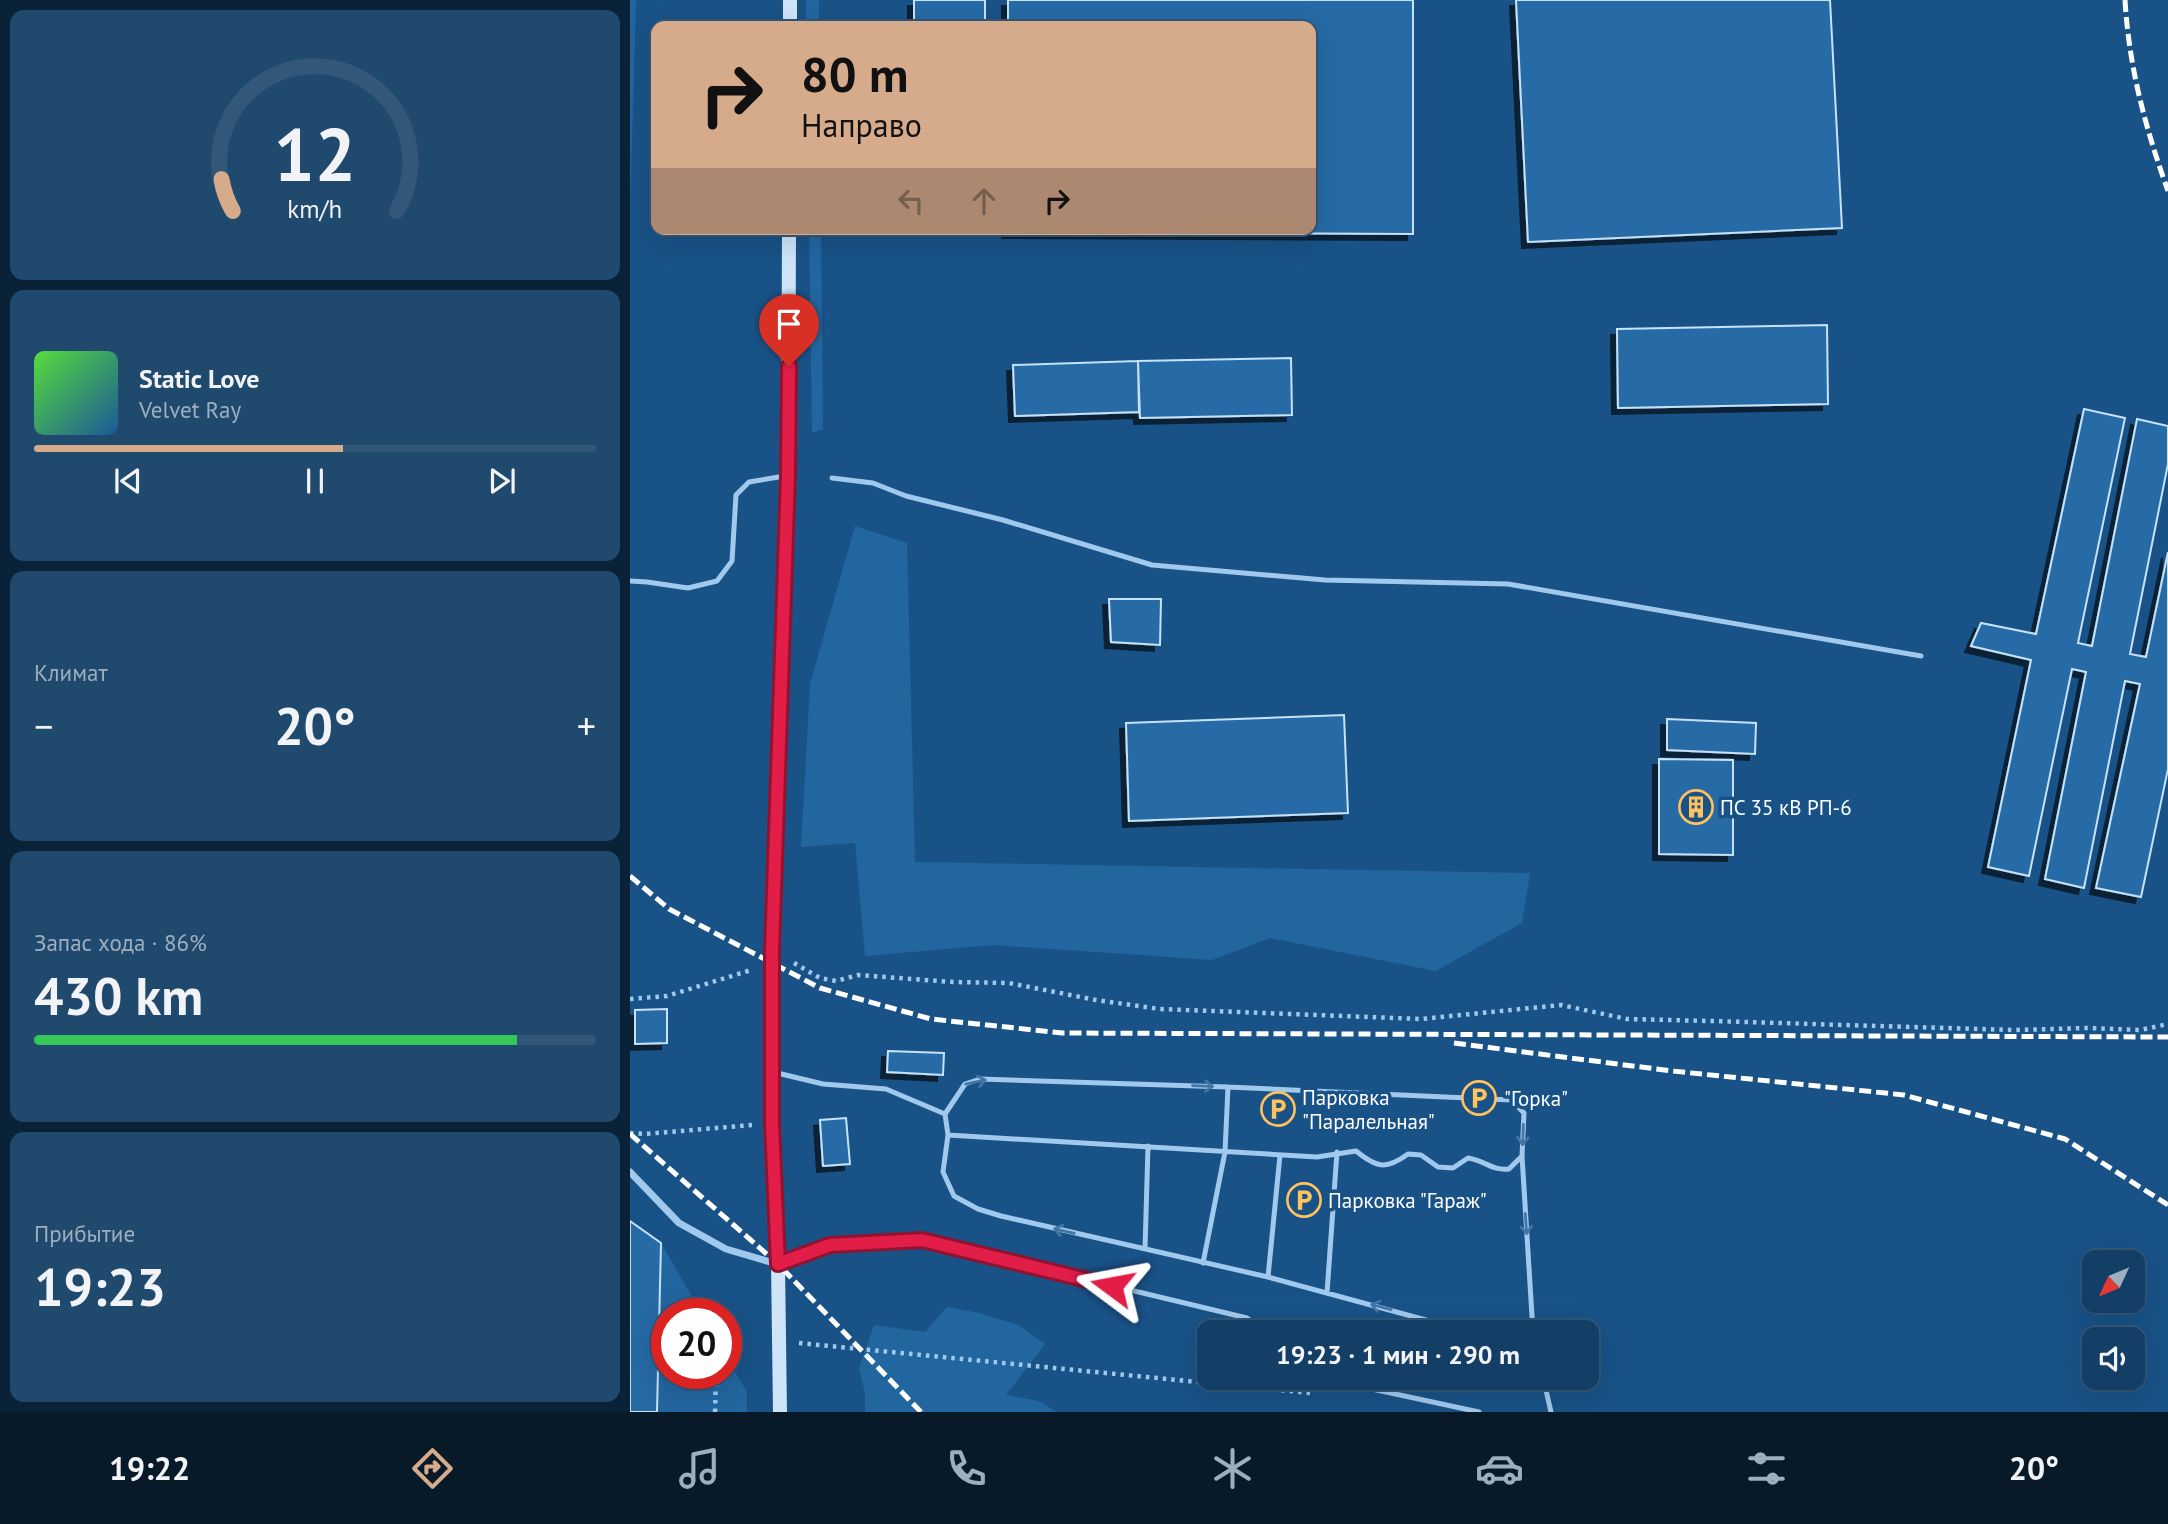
<!DOCTYPE html>
<html lang="ru">
<meta charset="utf-8">
<style>
body{margin:0;font-family:"PT Sans",sans-serif;background:#20496e;color:#f1f3f6;height:100vh;display:flex;flex-direction:column;font-size:26px;white-space:nowrap}
*{box-sizing:border-box;margin:0}
p{font-size:23px;color:#9daebf}
.icon{flex:none;width:38px;height:38px;fill:none;stroke:currentColor;stroke-width:2;stroke-linecap:round;stroke-linejoin:round}
.map{position:relative;flex:1;overflow:hidden}
.drawer{display:flex;flex-direction:column;gap:10px;padding:10px;background:#0a2238;width:630px}
.drawer>*{flex:none}
.guide{position:absolute;left:21px;top:21px;width:665px;height:214px;border-radius:14px;box-shadow:0 7px 28px #0002,0 0 0 2px #325779;background:#d6ab8b;color:#111;overflow:hidden}
.needle{width:46px;rotate:226deg}
.controls{position:absolute;left:1452px;top:1250px;display:grid;gap:14px}
.controls a{display:grid;place-items:center;width:63px;height:63px;border-radius:14px;background:#133e65;box-shadow:0 7px 28px #0002,0 0 0 2px #325779;font-size:35px}
.speed{position:absolute;left:21px;top:1298px;display:flex;gap:14px;font-size:35px;font-weight:700;text-align:center}
.speed>*{display:grid;place-content:center;width:91px;height:91px;border-radius:50%;background:#133e65;box-shadow:0 7px 28px #0002,0 0 0 2px #325779;line-height:1}
.speed .limit{border:10px solid #d22;background:#fff;color:#111}
.pin{position:absolute;display:grid;place-items:center;width:60px;height:60px;color:#fff;margin:-72px -30px;border-radius:50% 50% 50% 0;rotate:-45deg;box-shadow:0 0 7px #0007}
.pin .icon{rotate:45deg}
.me{position:absolute;width:77px;margin:-38px;rotate:283deg;stroke-linejoin:round;filter:drop-shadow(0 0 5px #0008)}
.turn{display:flex;align-items:center;gap:24px;height:147px;padding:0 35px;font-size:32px}
.turn .icon{width:91px;height:91px;stroke-width:2.5}
.turn b{display:block;font-size:49px;line-height:60px}
.lanes{display:flex;align-items:center;height:66px;padding:0 35px;background:#0003;justify-content:center;gap:35px;direction:ltr}
.lanes .off{opacity:.35}
.big{font-size:52px;font-weight:600;line-height:1.1}
.drawer .tile{flex:1;display:flex;flex-direction:column;justify-content:center;gap:10px;min-width:0;padding:0 24px;border-radius:14px;background:#20496e}
.drawer .dial{align-items:center;gap:0}
.dial svg{height:182px;overflow:visible;fill:none;stroke:#325779;stroke-width:7;stroke-linecap:round;text-anchor:middle}
.dial text{fill:#f1f3f6;stroke:none}
.song{display:flex;align-items:center;gap:21px}
.cover{width:84px;height:84px;border-radius:10px;background:linear-gradient(135deg,hsl(110 70% 55%),hsl(210 70% 35%))}
.played{height:7px;border-radius:4px;background:linear-gradient(90deg,#d6ab8b 55%,#325779 55%)}
.keys{display:flex;justify-content:space-around;direction:ltr}
.heat{display:flex;justify-content:space-between;align-items:center;font-size:38px;direction:ltr}
.charge{height:10px;border-radius:5px;background:linear-gradient(90deg,#34c759 86%,#325779 0)}
.trip{position:absolute;left:567px;top:1320px;width:402px;height:70px;border-radius:14px;background:#133e65;box-shadow:0 7px 28px #0002,0 0 0 2px #325779;font-weight:600;line-height:70px;text-align:center}
.dock{display:flex;height:112px;justify-content:space-around;align-items:center;background:#081928;color:#9daebf}
.dock .icon{width:49px;height:49px}
.dock .current{color:#d6ab8b}
.dock b{font-size:32px;color:#f1f3f6}
main{display:flex;flex:1;min-height:0}
.map>svg:first-child{display:block}
</style>
<main>
<section class="drawer">
<div class="tile dial"><svg viewBox="0 0 100 80">
<path d="M14 69A42 42 0 1 1 86 69"/>
<path d="M14 69A42 42 0 0 1 9 55" stroke="#d6ab8b"/>
<text x="50" y="56" font-size="32" font-weight="700">12</text>
<text x="50" y="72" font-size="11">km/h</text>
</svg></div>
<div class="tile">
<div class="song"><i class="cover"></i><div><b>Static Love</b><p>Velvet Ray</p></div></div>
<div class="played"></div>
<div class="keys"><svg class="icon" aria-label="previous" viewBox="0 0 24 24"><path d="M18 5L8 12l10 7zM5 5v14"/></svg><svg class="icon" aria-label="pause" viewBox="0 0 24 24"><path d="M8 5v14M16 5v14"/></svg><svg class="icon" aria-label="next" viewBox="0 0 24 24"><path d="M6 5l10 7-10 7zM19 5v14"/></svg></div>
</div>
<div class="tile"><p>Климат</p>
<div class="heat"><a>−</a><b class="big">20°</b><a>+</a></div>
</div>
<div class="tile"><p>Запас хода · 86%</p><b class="big">430 km</b><div class="charge"></div></div>
<div class="tile"><p>Прибытие</p><b class="big">19:23</b></div>
</section>
<div class="map">
<svg width="1538" height="1412" viewBox="0 0 1538 1412">
<defs>
<filter id="shadow"><feDropShadow dx="-6" dy="6" stdDeviation="0" flood-color="#0009"/></filter>
</defs>
<rect width="100%" height="100%" fill="#195287"/>
<path fill="#2266a0" d="M 0,0 L 6,0 L 0,211 Z
M 176,0 L 189,0 L 189,26 L 176,26 Z
M 179,229 L 191,229 L 193,429 L 182,433 Z
M 225,526 L 277,543 L 285,862 L 900,873 L 892,923 L 806,971 L 640,938 L 582,960 L 364,945 L 235,956 L 225,843 L 171,847 L 180,684 Z
M 31,1243 L 72,1314 L 37,1314 L 37,1374 L 96,1374 L 96,1356 L 117,1392 L 117,1412 L 27,1412 Z
M 317,1307 L 350,1313 L 388,1325 L 415,1344 L 376,1395 L 409,1401 L 427,1412 L 235,1412 L 235,1394 L 229,1368 L 244,1325 L 295,1332 Z"/>
<path fill="#286aa6" stroke="#c6e2f9" stroke-width="2" filter="url(#shadow)" d="M 284,0 L 355,0 L 355,26 L 284,26 Z
M 378,0 L 783,0 L 783,234 L 378,232 L 378,229 L 681,229 L 681,26 L 378,26 Z
M 886,0 L 1200,0 L 1212,228 L 898,242 Z
M 1197,325 L 1198,404 L 988,408 L 987,329 Z
M 661,358 L 662,415 L 510,418 L 508,361 Z
M 508,361 L 509,412 L 385,416 L 383,365 Z
M 1454,409 L 1495,418 L 1448,643 L 1462,646 L 1507,419 L 1538,426 L 1538,464 L 1500,654 L 1516,657 L 1538,552 L 1538,769 L 1511,897 L 1466,888 L 1510,684 L 1495,681 L 1454,888 L 1415,879 L 1456,672 L 1442,669 L 1399,876 L 1358,867 L 1401,660 L 1341,646 L 1351,623 L 1406,634 Z
M 479,599 L 531,599 L 530,645 L 481,642 Z
M 714,715 L 718,813 L 499,821 L 496,723 Z
M 1037,719 L 1126,723 L 1125,754 L 1037,750 Z
M 1029,759 L 1103,760 L 1103,855 L 1029,854 Z
M 37,1009 L 37,1043 L 5,1044 L 5,1010 Z
M 258,1051 L 314,1053 L 313,1075 L 257,1072 Z
M 216,1118 L 220,1164 L 193,1166 L 190,1120 Z
M 0,1221 L 31,1243 L 27,1412 L 0,1412 Z"/>
<g fill="none" stroke-linecap="round" stroke-linejoin="round">
<path stroke="#a1c9ed" stroke-width="4.5" stroke-dasharray="3.5 5" stroke-linecap="butt" d="M 164,963 L 190,978 L 206,981 L 228,975 L 323,982 L 379,983 L 466,1000 L 530,1009 L 791,1019 L 931,1005 L 997,1019 L 1080,1021 L 1385,1030 L 1458,1028 L 1510,1030 L 1538,1024
M 0,999 L 37,996 L 121,970
M 0,1133 L 15,1134 L 122,1125
M 169,1343 L 680,1393
M 85,1412 L 86,1374"/>
<path stroke="#a1c9ed" stroke-width="5" d="M 202,478 L 243,483 L 276,496 L 373,520 L 522,565 L 695,580 L 878,584 L 1291,656
M 0,581 L 17,582 L 58,588 L 87,581 L 102,561 L 106,495 L 119,482 L 155,476
M 143,1072 L 193,1084 L 256,1089 L 315,1114
M 318,1135 L 687,1157 L 726,1151 C 747,1168 756,1170 778,1154 L 791,1155 L 808,1167 L 823,1168 L 838,1158 C 856,1161 862,1171 879,1169 L 892,1156
M 515,1249 L 518,1146
M 151,1263 L 200,1245 L 292,1240 L 617,1318 L 635,1332
M 573,1263 L 595,1152 L 598,1087
M 638,1277 L 650,1155
M 697,1293 L 707,1152
M 840,1332 L 638,1277 L 371,1216 L 348,1209 L 324,1196 L 313,1172 L 318,1135 L 315,1114 L 335,1084 L 350,1079 L 598,1087 L 881,1100 L 894,1113 L 892,1156 L 903,1332
M 686,1377 L 849,1412
M 913,1377 L 921,1412"/>
<path stroke="#a1c9ed" stroke-width="7" d="M 0,1172 L 49,1223 L 96,1249 L 147,1264"/>
<path stroke="#cde4f9" stroke-width="14" d="M 160,26 L 160,0
M 150,1412 L 148,1264 L 142,1124 L 142,951 L 158,476 L 159,229"/>
<path stroke="#fff" stroke-width="5" stroke-dasharray="12 5" stroke-linecap="butt" d="M 1495,0 C 1499,67 1515,127 1538,191
M 0,876 L 39,909 L 190,988 L 301,1019 L 432,1033 L 1538,1037
M 824,1043 L 1042,1071 L 1274,1095 L 1435,1139 L 1538,1205
M 0,1134 L 148,1264 L 291,1412"/>
</g>
<defs><path id="oneway-shaft" d="M-6 0H5M1.5-3L5.5 0L1.5 3" fill="none" stroke-width="1.6" stroke-linecap="round" stroke-linejoin="round" transform="scale(1.75)"/></defs>
<g stroke="#4276a6">
<use href="#oneway-shaft" transform="translate(346 1082) rotate(-12)"/>
<use href="#oneway-shaft" transform="translate(573 1086) rotate(2)"/>
<use href="#oneway-shaft" transform="translate(893 1135) rotate(92)"/>
<use href="#oneway-shaft" transform="translate(896 1224) rotate(86)"/>
<use href="#oneway-shaft" transform="translate(434 1231) rotate(-167)"/>
<use href="#oneway-shaft" transform="translate(751 1307) rotate(-165)"/>
</g>
<g fill="none" stroke-linecap="round" stroke-linejoin="round">
<g stroke="#92132f" stroke-width="18">
<path id="route" d="M 159,366 L 158,475 L 142,951 L 142,1124 L 148,1264 L 200,1245 L 292,1240 L 482,1286"/>
</g>
<use href="#route" stroke="#e11d48" stroke-width="12"/>
</g>
<defs>
<g id="building-ring" transform="scale(1.75)"><circle r="9.5" fill="#195287" stroke="#ffc25c" stroke-width="1.5"/><path d="M-4-6H4V6H1V3H-1V6H-4ZM-2.5-4.3h1.7v1.8h-1.7ZM.8-4.3h1.7v1.8H.8ZM-2.5-1h1.7V.8h-1.7ZM.8-1h1.7V.8H.8Z" fill="#ffc25c"/></g>
<g id="parking-ring" transform="scale(1.75)"><circle r="9.5" fill="#195287" stroke="#ffc25c" stroke-width="1.5"/><path d="M-3.5-5.5H1a3.5 3.5 0 0 1 0 7H-1V5.5H-3.5ZM-1-3.4V-.6H.8a1.4 1.4 0 0 0 0-2.8Z" fill="#ffc25c"/></g>
</defs>
<g fill-rule="evenodd">
<use href="#building-ring" x="1066" y="807"/>
<use href="#parking-ring" x="849" y="1098"/>
<use href="#parking-ring" x="648" y="1109"/>
<use href="#parking-ring" x="674" y="1200"/>
</g>
<g text-anchor="middle" dominant-baseline="central" stroke-width="7" stroke-linejoin="round" paint-order="stroke">
<g font-size="21" fill="#fff" stroke="#195287" text-anchor="start">
<text x="1090" y="807">ПС 35 кВ РП-6</text>
<text x="672" y="1097">Парковка<tspan x="672" dy="24">"Паралельная"</tspan></text>
<text x="874" y="1098">"Горка"</text>
<text x="698" y="1200">Парковка "Гараж"</text>
</g>
</g>
</svg>
<div class="controls">
<a><svg class="needle" viewBox="-14 -14 28 28"><path d="M0-13l5 13h-10z" fill="#e53935"/><path d="M0 13l5-13h-10z" fill="#9daebf"/></svg></a>
<a><svg class="icon" aria-label="sound" viewBox="0 0 24 24"><path d="M4 9h4l5-4v14l-5-4H4zM17 9q2 3 0 6"/></svg></a>
</div>
<div class="speed"><div class="limit">20</div></div>
<div class="pin" style="left:159px;top:366px;background:#d93025"><svg class="icon" aria-label="arrive" viewBox="0 0 24 24"><path d="M6 21V4h12l-3 4 3 4H6"/></svg></div>
<svg class="me" style="left:482px;top:1286px" viewBox="-20 -20 40 40"><path d="M0-17L14 15 0 8-14 15z" fill="#e11d48" stroke="#fff" stroke-width="4"/></svg>
<div class="trip">19:23 · 1 мин · 290 m</div>
<div class="guide">
<div class="turn"><svg class="icon" aria-label="right" viewBox="0 0 24 24"><path d="M7 20v-9h11M14 6l5 5-5 5"/></svg><div><b>80 m</b>Направо</div></div>
<div class="lanes"><svg class="icon off" aria-label="left" viewBox="0 0 24 24"><path d="M17 20v-9H6M10 6l-5 5 5 5"/></svg><svg class="icon off" aria-label="ahead" viewBox="0 0 24 24"><path d="M12 20V5M6 11l6-6 6 6"/></svg><svg class="icon" aria-label="right" viewBox="0 0 24 24"><path d="M7 20v-9h11M14 6l5 5-5 5"/></svg></div>
</div>
</div>
</main>
<nav class="dock">
<b>19:22</b>
<svg class="icon current" aria-label="directions" viewBox="0 0 24 24"><path d="M12 3l9 9-9 9-9-9zM9 14v-3h6M13 9l2 2-2 2"/></svg>
<svg class="icon" aria-label="music" viewBox="0 0 24 24"><path d="M9 18V5l10-2v13"/><circle cx="6" cy="18" r="3"/><circle cx="16" cy="16" r="3"/></svg>
<svg class="icon" aria-label="phone" viewBox="0 0 24 24"><path d="M5 4h4l2 5-3 2q2 4 5 5l2-3 5 2v4C11 20 4 13 5 4z"/></svg>
<svg class="icon" aria-label="climate" viewBox="0 0 24 24"><path d="M12 3v18M4 7l16 10M4 17L20 7"/></svg>
<svg class="icon" aria-label="car" viewBox="0 0 24 24"><path d="M5 17H2v-5l4-1 3-4h7l3 4 3 1v5h-3M9 17h6M6 11h13"/><circle cx="7" cy="17" r="2"/><circle cx="17" cy="17" r="2"/></svg>
<svg class="icon" aria-label="filters" viewBox="0 0 24 24"><path d="M4 7h16M4 17h16"/><circle cx="9" cy="7" r="2"/><circle cx="15" cy="17" r="2"/></svg>
<b>20°</b>
</nav>
